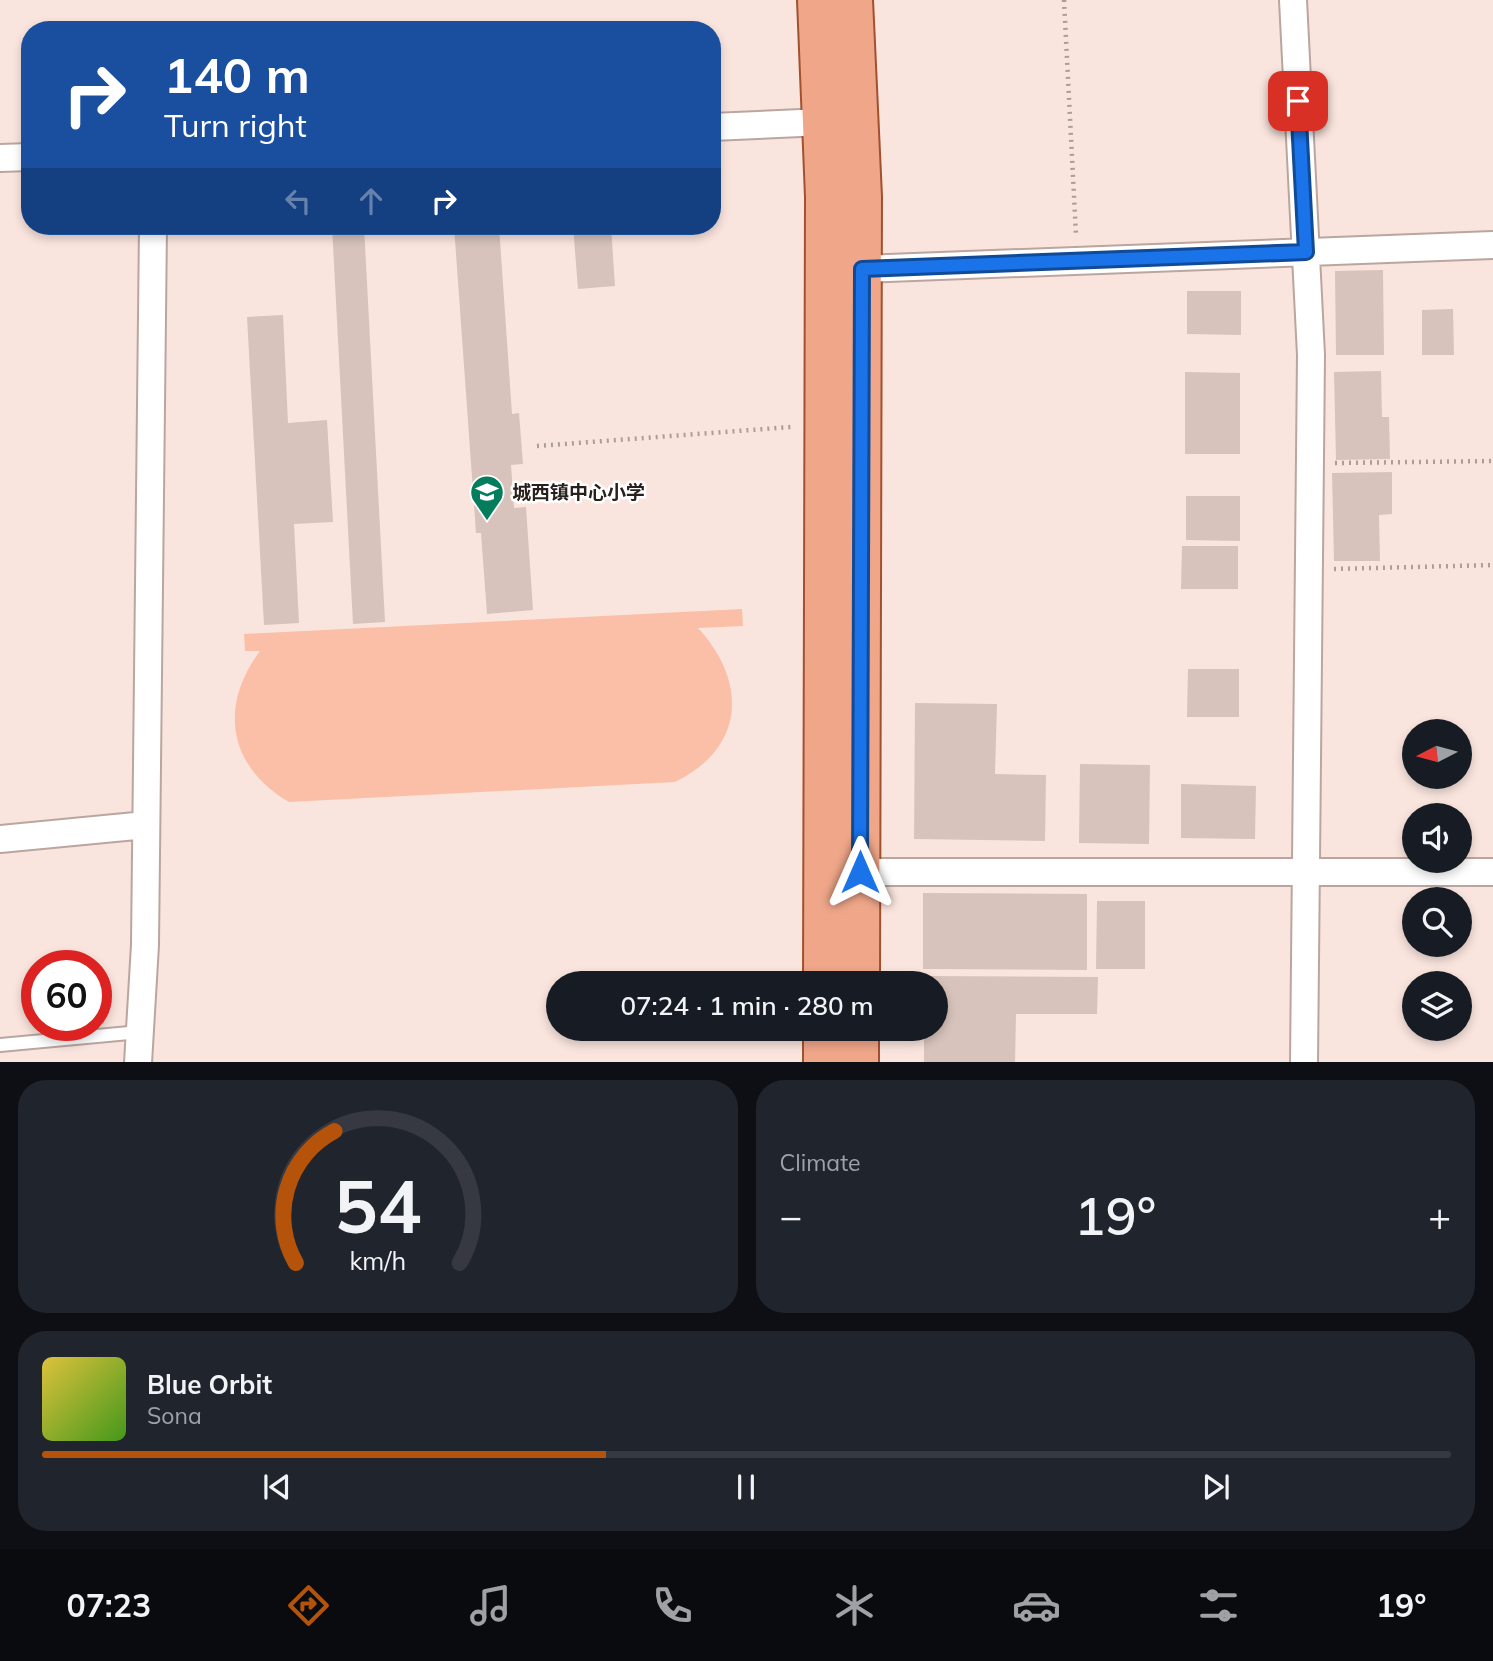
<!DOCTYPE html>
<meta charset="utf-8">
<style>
body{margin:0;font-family:Mulish,"Noto Sans SC",sans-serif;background:#20242c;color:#f1f3f6;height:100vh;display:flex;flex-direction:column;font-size:26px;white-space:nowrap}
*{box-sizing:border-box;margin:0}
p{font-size:23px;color:#9ea1a6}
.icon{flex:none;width:38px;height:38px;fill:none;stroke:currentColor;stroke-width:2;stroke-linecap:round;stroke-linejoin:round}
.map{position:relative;height:1062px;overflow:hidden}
.sheet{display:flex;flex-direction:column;gap:18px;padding:18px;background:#0d0f14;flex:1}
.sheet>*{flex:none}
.hud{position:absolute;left:21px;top:21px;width:700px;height:214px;border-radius:28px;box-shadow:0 4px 10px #0003;background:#1a4fa0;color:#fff;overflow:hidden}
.needle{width:46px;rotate:264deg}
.controls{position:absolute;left:1402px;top:719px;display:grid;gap:14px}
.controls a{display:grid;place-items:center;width:70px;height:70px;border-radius:50%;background:#171b24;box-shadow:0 4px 10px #0003;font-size:35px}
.speed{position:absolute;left:21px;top:950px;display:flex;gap:14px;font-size:35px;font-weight:700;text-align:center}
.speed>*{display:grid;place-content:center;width:91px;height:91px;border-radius:50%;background:#171b24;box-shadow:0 4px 10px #0003;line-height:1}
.speed .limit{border:10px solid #d22;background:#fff;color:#111}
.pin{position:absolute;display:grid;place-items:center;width:60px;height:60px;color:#fff;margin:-30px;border-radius:14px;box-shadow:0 4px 10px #0006}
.me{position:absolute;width:77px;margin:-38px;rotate:0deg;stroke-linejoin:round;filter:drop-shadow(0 0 5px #0008)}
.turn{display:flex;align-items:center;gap:24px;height:147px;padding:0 28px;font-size:32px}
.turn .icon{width:91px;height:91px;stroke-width:2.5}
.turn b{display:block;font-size:49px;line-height:60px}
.lanes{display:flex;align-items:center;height:66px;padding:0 28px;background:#0003;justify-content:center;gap:35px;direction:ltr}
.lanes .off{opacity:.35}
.big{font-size:52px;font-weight:600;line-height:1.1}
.sheet .tile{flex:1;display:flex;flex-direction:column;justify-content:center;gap:10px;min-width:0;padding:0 24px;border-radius:28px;background:#20242c}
.sheet .dial{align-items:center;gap:0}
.dial svg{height:182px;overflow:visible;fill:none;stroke:#363941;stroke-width:7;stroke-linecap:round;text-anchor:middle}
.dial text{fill:#f1f3f6;stroke:none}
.song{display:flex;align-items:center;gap:21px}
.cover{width:84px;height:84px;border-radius:10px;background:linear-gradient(135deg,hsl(50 70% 55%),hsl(100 70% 35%))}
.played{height:7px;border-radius:4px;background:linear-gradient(90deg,#b45309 40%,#363941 40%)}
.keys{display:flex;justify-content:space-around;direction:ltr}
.heat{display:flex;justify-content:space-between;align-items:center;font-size:38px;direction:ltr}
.sheet .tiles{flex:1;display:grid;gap:18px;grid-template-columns:1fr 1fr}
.tile:last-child{grid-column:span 2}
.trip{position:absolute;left:546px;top:971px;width:402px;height:70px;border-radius:35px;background:#171b24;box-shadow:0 4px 10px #0003;font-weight:600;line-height:70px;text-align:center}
.tab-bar{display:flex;height:112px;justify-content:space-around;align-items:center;background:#090b0e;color:#9ea1a6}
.tab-bar .icon{width:49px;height:49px}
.tab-bar .current{color:#b45309}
.tab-bar b{font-size:32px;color:#f1f3f6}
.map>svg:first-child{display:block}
</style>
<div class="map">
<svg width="1493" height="1063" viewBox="0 0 1493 1063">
<rect width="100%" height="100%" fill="#fae5de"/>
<path fill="#fbbfa8" d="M 742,609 L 743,626 L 698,628 C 748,682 745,748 675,782 L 289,802 C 229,767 218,707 260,651 L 245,651 L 244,634 Z"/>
<path fill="#d7c3bb" d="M 332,226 L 364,226 L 385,622 L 353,624 Z
M 454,226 L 499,226 L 512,414 L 519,413 L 523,464 L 511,465 L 514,508 L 526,507 L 533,610 L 487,614 L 481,533 L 476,533 Z
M 573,226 L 611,226 L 615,286 L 578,289 Z
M 1383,270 L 1384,355 L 1336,355 L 1335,271 Z
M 1187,291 L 1241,291 L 1241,335 L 1187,334 Z
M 1453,309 L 1454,355 L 1422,355 L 1422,310 Z
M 283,315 L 288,423 L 327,420 L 333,522 L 294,524 L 299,623 L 264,625 L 247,317 Z
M 1381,371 L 1382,417 L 1389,417 L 1390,459 L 1336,460 L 1334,372 Z
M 1185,372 L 1240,373 L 1240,454 L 1185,454 Z
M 1392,472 L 1392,514 L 1379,515 L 1380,561 L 1334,561 L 1332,473 Z
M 1186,496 L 1240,496 L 1240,541 L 1186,540 Z
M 1182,546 L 1238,546 L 1238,589 L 1181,589 Z
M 1188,669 L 1239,669 L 1239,717 L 1187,717 Z
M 915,703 L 997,704 L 995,774 L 1046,775 L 1045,841 L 914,839 Z
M 1080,764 L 1150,765 L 1149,844 L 1079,843 Z
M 1181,784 L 1256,786 L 1255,839 L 1181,838 Z
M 923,893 L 1087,894 L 1087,970 L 923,969 Z
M 1097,901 L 1145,901 L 1145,969 L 1096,969 Z
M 925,976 L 1098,977 L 1097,1014 L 1016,1014 L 1015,1063 L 924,1063 L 924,1029 L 936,1029 L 936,984 L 925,984 Z"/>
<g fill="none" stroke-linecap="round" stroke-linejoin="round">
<g stroke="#baa69f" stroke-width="16">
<path id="service" d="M 0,1045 L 140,1032"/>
</g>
<g stroke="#baa69f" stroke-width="30">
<path id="minor" d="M 1293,0 L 1311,355 L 1304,1063
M 712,127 L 823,122
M 0,158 L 30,157
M 862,269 L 1493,245
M 0,839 L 146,825
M 860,872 L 1493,872
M 138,1063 L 145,945 L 153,226"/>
</g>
<g stroke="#a25130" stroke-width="42">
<path id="primary" d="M 817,0 L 825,197 L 823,984
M 853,0 L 862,197 L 860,984
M 823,1063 L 823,1029
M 859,1063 L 859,1029"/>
</g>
<path stroke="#ac9d97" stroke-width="4.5" stroke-dasharray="2 5" stroke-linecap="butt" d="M 1064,0 L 1076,235
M 537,446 L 791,427
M 1335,463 L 1493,461
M 1334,569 L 1493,565"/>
<use href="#service" stroke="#fff" stroke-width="12"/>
<use href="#minor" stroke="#fff" stroke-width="26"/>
<use href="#primary" stroke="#efa689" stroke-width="38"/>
</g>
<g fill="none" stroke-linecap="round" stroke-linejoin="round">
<g stroke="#114b97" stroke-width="18">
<path id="route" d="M 860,872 L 862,269 L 1306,252 L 1298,101"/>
</g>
<use href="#route" stroke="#1a73e8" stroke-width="12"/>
</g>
<defs>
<g id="school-pin" transform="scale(1.75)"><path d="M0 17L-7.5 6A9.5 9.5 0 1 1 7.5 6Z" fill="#037d5b" stroke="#fff"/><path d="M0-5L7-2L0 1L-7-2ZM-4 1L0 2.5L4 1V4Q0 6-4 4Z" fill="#fff"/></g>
</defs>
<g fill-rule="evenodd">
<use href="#school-pin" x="487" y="492"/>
</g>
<g text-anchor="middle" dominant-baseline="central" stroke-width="5" stroke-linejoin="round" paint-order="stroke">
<g font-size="19" font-weight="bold" fill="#27201d" stroke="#fff" text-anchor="start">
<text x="512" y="492">城西镇中心小学</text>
</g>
</g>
</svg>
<div class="controls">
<a><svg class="needle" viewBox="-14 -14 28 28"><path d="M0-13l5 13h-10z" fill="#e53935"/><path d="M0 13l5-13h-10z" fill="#9ea1a6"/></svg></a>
<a><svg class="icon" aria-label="sound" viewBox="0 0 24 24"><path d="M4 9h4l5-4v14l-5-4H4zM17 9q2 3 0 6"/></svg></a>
<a><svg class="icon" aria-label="search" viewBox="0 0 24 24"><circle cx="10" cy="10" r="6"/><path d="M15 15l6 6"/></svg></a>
<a><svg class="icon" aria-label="layers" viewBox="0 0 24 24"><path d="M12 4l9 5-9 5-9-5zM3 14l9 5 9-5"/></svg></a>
</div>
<div class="speed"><div class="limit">60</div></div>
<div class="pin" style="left:1298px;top:101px;background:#d93025"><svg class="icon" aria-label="arrive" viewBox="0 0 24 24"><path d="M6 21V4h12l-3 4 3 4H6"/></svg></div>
<svg class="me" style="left:860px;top:872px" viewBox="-20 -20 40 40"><path d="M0-17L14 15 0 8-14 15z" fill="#1a73e8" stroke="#fff" stroke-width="4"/></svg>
<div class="trip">07:24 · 1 min · 280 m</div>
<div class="hud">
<div class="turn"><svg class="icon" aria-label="right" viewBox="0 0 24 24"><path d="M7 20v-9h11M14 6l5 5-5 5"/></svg><div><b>140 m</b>Turn right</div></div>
<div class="lanes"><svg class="icon off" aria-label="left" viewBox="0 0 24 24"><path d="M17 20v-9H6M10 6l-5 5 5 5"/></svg><svg class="icon off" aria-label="ahead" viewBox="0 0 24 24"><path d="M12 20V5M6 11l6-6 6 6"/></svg><svg class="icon" aria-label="right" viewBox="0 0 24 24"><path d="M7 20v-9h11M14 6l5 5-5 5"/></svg></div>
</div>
</div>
<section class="sheet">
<div class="tiles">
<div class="tile dial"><svg viewBox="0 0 100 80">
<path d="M14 69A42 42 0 1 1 86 69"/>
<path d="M14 69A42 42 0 0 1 31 11" stroke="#b45309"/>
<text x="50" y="56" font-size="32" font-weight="700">54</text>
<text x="50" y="72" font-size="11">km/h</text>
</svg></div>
<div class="tile"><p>Climate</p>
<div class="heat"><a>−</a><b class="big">19°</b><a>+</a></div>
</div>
<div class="tile">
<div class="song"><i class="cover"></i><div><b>Blue Orbit</b><p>Sona</p></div></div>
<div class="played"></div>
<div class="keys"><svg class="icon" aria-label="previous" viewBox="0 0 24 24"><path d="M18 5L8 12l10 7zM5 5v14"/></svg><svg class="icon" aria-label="pause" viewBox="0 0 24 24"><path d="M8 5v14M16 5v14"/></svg><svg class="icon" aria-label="next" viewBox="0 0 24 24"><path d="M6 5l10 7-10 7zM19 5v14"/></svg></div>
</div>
</div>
</section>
<nav class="tab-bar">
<b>07:23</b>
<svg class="icon current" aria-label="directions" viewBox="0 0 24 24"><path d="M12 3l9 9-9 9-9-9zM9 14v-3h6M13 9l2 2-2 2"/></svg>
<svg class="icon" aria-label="music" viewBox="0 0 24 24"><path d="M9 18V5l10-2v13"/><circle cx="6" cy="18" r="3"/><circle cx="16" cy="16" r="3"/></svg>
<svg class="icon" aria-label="phone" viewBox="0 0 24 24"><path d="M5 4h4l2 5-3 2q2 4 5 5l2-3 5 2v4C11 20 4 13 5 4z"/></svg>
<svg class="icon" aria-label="climate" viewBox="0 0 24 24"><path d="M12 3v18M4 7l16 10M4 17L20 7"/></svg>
<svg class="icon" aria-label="car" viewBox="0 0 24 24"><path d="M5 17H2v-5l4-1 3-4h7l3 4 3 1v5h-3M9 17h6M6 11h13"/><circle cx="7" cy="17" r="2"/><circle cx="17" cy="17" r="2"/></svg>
<svg class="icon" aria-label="filters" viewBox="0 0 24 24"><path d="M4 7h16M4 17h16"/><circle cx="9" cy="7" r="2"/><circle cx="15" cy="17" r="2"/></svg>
<b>19°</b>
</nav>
